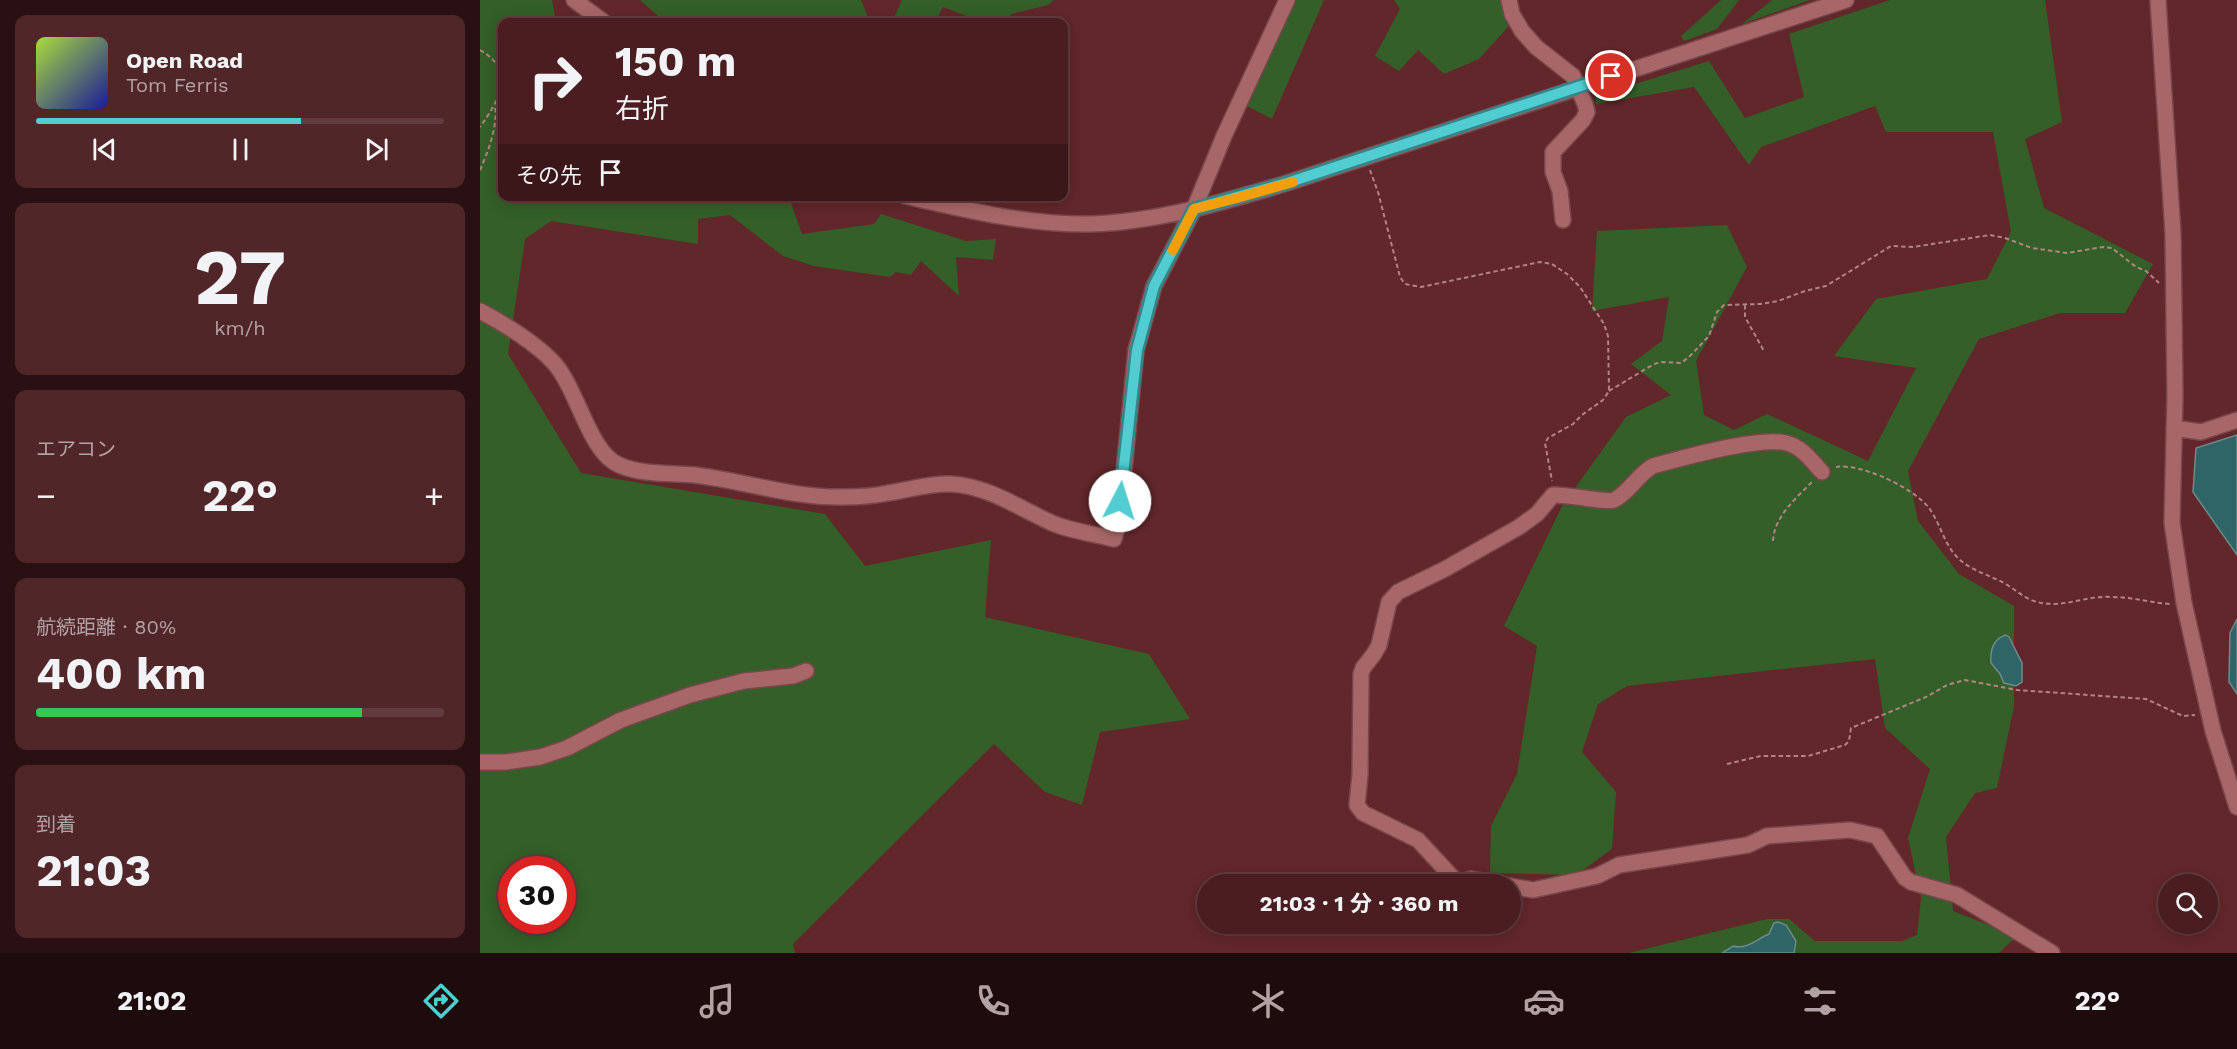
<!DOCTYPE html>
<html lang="ja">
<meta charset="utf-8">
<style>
body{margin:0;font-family:"Work Sans","Noto Sans JP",sans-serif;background:#512629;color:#f1f3f6;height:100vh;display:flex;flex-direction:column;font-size:22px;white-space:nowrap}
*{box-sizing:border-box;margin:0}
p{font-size:20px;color:#b2a2a5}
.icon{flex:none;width:33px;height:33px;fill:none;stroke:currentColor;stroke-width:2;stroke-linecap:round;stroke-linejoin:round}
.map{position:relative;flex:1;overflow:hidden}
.side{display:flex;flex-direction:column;gap:15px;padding:15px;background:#291012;width:480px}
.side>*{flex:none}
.guide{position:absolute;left:18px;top:18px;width:570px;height:183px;border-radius:12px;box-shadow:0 3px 15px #0003,0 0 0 2px #613b3e;background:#4a1d20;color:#f1f3f6;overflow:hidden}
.fabs{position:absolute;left:1678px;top:874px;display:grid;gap:12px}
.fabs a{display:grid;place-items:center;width:60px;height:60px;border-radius:50%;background:#4a1d20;box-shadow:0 3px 15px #0003,0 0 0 2px #613b3e;font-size:30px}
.speed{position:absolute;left:18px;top:856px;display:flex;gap:12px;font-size:30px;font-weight:700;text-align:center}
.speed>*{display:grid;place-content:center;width:78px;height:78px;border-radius:50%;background:#4a1d20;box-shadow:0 3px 15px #0003,0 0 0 2px #613b3e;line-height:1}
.speed .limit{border:9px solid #d22;background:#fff;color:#111}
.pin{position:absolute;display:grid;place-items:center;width:51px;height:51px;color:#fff;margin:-26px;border:3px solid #fff;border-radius:50%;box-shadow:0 2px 6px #0007}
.me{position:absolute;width:66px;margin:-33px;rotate:5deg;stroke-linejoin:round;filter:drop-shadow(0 0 4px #0008)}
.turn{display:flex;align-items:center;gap:21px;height:126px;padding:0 18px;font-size:27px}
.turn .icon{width:78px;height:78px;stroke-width:2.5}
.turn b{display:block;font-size:42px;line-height:51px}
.then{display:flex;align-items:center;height:57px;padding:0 18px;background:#0003;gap:12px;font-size:22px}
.big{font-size:45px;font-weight:700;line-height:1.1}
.side .widget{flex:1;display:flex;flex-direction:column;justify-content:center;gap:9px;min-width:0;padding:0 21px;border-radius:12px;background:#512629}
.side .dial{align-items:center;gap:0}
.dial b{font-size:78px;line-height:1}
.song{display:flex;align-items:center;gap:18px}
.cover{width:72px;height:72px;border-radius:9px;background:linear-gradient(135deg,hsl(80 70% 55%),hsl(240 70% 35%))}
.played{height:6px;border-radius:3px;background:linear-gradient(90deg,#51ccd1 65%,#613b3e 65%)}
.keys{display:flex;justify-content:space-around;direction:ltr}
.heat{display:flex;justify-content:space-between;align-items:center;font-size:33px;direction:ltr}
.charge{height:9px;border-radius:4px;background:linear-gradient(90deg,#34c759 80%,#613b3e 0)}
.trip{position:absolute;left:717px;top:874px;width:324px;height:60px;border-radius:30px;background:#4a1d20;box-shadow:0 3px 15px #0003,0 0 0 2px #613b3e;font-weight:700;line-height:60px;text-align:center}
.tab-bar{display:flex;height:96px;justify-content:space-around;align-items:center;background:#1e0c0d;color:#b2a2a5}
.tab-bar .icon{width:42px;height:42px}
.tab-bar .current{color:#51ccd1}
.tab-bar b{font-size:27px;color:#f1f3f6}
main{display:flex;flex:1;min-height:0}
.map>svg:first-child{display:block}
</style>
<main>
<section class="side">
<div class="widget">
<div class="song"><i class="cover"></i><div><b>Open Road</b><p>Tom Ferris</p></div></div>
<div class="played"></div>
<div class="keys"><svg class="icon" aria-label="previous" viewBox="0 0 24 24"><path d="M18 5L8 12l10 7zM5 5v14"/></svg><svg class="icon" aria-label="pause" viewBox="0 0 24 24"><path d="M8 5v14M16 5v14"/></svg><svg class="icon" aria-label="next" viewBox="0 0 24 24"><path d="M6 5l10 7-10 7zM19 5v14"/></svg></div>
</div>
<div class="widget dial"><b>27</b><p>km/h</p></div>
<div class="widget"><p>エアコン</p>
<div class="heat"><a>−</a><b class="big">22°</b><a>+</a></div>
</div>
<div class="widget"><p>航続距離 · 80%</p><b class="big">400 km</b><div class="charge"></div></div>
<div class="widget"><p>到着</p><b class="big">21:03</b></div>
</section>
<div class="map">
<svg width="1757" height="953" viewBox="0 0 1757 953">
<rect width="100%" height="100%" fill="#62272a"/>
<path fill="#345f28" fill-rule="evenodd" d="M 0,0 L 72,0 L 76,22 L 22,22 L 22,196 L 155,196 L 162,198 L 163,196 L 309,197 L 322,234 L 394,224 L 401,214 L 486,241 L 516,239 L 513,260 L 476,257 L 479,296 L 441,261 L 431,275 L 416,272 L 410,277 L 334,266 L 303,256 L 250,215 L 218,219 L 218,244 L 71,221 L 45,239 L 28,354 L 101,473 L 345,514 L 385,566 L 511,540 L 505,617 L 669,654 L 710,719 L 620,732 L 602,805 L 565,792 L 514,744 L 313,944 L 315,953 L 0,953 ZM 32,870 L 82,870 L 82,921 L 32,921 Z
M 160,0 L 381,0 L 390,22 L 185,22 Z
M 422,0 L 574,0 L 568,5 L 531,14 L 528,22 L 502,22 L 463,7 L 455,22 L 412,22 Z
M 815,0 L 844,0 L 792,119 L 765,105 Z
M 914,0 L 1025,0 L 1028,27 L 999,59 L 964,74 L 938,50 L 919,71 L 895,56 L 920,9 Z
M 1241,0 L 1259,0 L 1237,29 L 1204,41 L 1201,36 Z
M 1292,0 L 1330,0 L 1262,24 Z
M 1410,0 L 1565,0 L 1582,122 L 1545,139 L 1564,208 L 1673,264 L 1645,313 L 1580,313 L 1499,339 L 1428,471 L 1438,521 L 1479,574 L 1534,606 L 1534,706 L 1517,788 L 1495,793 L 1466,837 L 1473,911 L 1537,936 L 1519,953 L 1149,953 L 1287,919 L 1309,919 L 1335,941 L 1422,941 L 1437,935 L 1441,898 L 1428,838 L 1450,769 L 1405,728 L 1395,659 L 1147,686 L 1118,704 L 1102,752 L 1136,792 L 1132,849 L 1096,875 L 1010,873 L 1011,826 L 1037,774 L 1057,646 L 1024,626 L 1082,506 L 1146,417 L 1191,395 L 1151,364 L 1182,341 L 1189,297 L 1112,311 L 1117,231 L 1247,225 L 1267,267 L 1216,361 L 1224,415 L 1254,430 L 1287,414 L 1388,461 L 1436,368 L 1354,356 L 1396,299 L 1507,279 L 1531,232 L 1513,132 L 1406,132 L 1395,106 L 1281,147 L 1269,165 L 1214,87 L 1116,104 L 1116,96 L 1229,61 L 1265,118 L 1324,97 L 1309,34 Z"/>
<path fill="#306567" stroke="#6e8a8b" stroke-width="1.5" d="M 1757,435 L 1757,555 L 1713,492 L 1716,448 Z
M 1757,619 L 1757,694 L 1749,682 L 1750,633 Z
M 1526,635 L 1529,637 L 1542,663 L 1542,682 L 1536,686 L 1524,683 L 1520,674 L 1511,663 C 1510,651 1513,639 1526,635 Z
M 1298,922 L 1306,925 L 1316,941 L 1314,953 L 1242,953 L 1253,946 C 1267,950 1277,939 1289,934 L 1294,923 Z"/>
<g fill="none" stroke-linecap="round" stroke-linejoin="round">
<g stroke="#78474b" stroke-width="18">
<path id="minor" d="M 94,0 L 124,22
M 1029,0 L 1032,14 L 1042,31 L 1056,47 L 1093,76 L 1105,104 L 1107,112 L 1103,120 L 1073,152 L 1073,172 L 1080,191 L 1083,220
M 1678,0 L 1693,234 L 1695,397 L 1692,523 L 1704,603 L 1733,731 L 1757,807
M 425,196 C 486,210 548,225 611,224 C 677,222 744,202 807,183 L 1366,0
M 0,311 C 23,323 57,344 74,363 C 98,390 109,452 139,465 C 162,475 190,473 215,475 C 264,481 313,498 363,497 C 378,497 394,496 408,493 C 429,490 449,483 471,484 C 508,486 539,508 572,523 C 591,531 614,534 634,539 L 639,521 L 656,350 L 674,286 L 714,209 L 744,136 L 807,0
M 1694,428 L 1721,432 L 1757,420
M 0,762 L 26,762 L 60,757 L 87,748 L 141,720 L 210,695 L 264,681 L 313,676 L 326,671
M 1025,885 L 991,879 L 983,882 L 974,879 L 938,840 L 883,813 L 877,805 L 880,775 L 881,674 L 883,668 L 894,654 L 899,645 L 909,602 L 918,592 L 965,569 L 1039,527 L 1057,514 L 1073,495 C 1086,494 1127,503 1134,500 C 1149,493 1157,475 1173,466 C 1202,458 1279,436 1306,443 C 1321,446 1332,461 1342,472
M 1030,886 L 1053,890 L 1117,876 L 1139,865 L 1268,845 L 1287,836 L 1370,830 L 1397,836 L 1425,878 L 1431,882 L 1477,895 L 1572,953"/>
</g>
<path stroke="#b18485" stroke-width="2" stroke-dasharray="4.5 3" stroke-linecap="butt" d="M 0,50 C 37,71 19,100 0,127
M 0,170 C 8,152 18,126 15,106
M 890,170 L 898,192 L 920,277 L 925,284 L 941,287 L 1060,262 L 1072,264 L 1087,274 L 1100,287 L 1124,324 L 1128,336 L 1129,391 L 1123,400 L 1102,415 L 1093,424 L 1068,438 L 1065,443 L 1072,481
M 1265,305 L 1265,317 L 1284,351
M 1129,391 L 1174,364 L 1182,362 L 1201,363 L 1209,357 L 1229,336 L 1237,312 L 1244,305 L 1280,304 L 1298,301 L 1325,291 L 1346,286 L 1411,246 L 1433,247 L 1510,235 L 1525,238 L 1552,248 L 1587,253 L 1623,247 L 1632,248 L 1656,267 L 1666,271 L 1679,283
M 1356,467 C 1381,463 1434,488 1449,508 C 1460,523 1464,543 1476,556 C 1489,570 1507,574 1524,583 C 1533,588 1542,596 1551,600 C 1580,611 1603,595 1632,597 C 1652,597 1671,603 1691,604
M 1293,541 C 1294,517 1316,498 1332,482
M 1247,764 L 1281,756 L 1328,756 L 1365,745 L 1369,741 L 1371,728 L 1446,697 L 1467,685 L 1485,680 L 1537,690 L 1666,699 L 1703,716 L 1715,715"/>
<use href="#minor" stroke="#a76667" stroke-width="15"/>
</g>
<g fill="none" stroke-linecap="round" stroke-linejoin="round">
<g stroke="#358588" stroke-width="15">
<path id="route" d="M 640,501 L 657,350 L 674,286 L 714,209 L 807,183 L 1131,76"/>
</g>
<use href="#route" stroke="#51ccd1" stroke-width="10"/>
<path stroke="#f59e0b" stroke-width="10" d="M 693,250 L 714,209 L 757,198 L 813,182"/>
</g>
</svg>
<div class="fabs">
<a><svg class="icon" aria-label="search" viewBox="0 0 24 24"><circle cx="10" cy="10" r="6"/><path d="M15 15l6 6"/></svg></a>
</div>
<div class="speed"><div class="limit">30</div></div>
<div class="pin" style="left:1131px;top:76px;background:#d93025"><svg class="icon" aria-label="arrive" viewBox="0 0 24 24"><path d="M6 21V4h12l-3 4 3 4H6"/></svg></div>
<svg class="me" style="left:640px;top:501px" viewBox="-20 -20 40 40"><circle r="19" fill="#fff"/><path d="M0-13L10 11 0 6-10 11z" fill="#51ccd1"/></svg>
<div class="trip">21:03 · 1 分 · 360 m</div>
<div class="guide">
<div class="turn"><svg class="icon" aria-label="right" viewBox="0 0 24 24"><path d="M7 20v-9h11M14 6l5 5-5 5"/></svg><div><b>150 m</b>右折</div></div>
<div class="then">その先<svg class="icon" aria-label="arrive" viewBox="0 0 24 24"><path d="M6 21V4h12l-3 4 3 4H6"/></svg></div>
</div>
</div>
</main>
<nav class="tab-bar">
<b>21:02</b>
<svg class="icon current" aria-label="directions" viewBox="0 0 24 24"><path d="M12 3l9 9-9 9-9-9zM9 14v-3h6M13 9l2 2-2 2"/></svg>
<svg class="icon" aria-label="music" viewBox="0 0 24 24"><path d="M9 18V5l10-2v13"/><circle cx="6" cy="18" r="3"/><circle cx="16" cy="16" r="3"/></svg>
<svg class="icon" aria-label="phone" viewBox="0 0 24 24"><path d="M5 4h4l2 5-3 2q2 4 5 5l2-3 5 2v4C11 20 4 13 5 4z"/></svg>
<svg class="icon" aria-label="climate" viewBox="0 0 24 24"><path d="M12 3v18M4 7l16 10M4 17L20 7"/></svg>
<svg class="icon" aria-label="car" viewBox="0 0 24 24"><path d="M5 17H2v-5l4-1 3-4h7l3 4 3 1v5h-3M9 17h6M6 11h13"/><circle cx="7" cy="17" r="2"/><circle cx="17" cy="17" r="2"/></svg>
<svg class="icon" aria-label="filters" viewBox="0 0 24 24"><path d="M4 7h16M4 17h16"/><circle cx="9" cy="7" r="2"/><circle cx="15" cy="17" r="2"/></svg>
<b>22°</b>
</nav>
